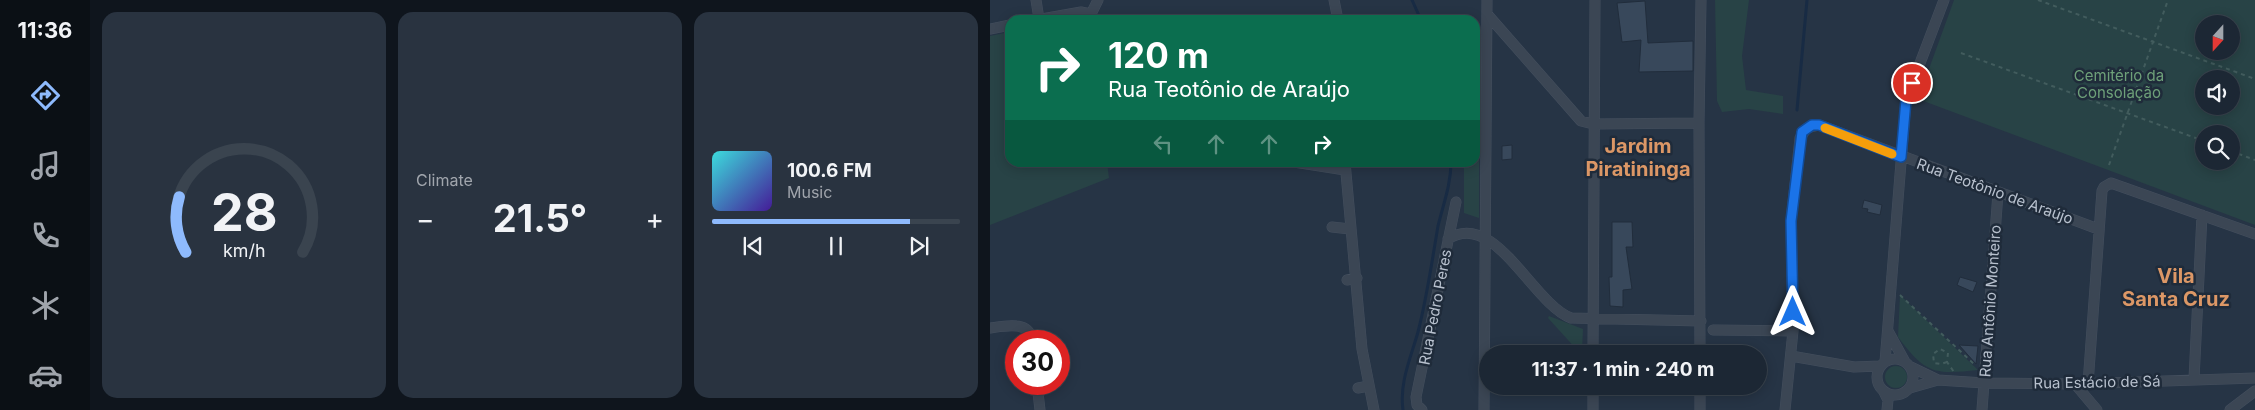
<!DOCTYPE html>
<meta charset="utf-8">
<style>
body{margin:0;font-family:Inter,sans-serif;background:#293340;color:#f1f3f6;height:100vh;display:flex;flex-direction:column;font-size:19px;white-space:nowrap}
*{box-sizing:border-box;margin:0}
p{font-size:16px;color:#a0a5ac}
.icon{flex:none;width:28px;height:28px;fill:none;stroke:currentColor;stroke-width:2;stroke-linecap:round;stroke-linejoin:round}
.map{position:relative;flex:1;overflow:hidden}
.sheet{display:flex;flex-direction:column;gap:12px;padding:12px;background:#0f151d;width:900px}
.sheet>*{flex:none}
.top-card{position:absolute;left:15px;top:15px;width:475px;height:152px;border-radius:15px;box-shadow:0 2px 12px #0003,0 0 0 1px #3a444f;background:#0b6e4f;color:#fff;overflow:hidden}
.needle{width:32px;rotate:201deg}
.fabs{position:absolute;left:1205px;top:15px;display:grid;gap:10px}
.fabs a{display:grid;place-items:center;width:45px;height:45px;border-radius:50%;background:#1c2734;box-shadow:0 2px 12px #0003,0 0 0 1px #3a444f;font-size:25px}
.speed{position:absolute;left:15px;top:330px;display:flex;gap:10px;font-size:25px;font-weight:700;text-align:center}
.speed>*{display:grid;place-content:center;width:65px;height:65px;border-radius:50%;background:#1c2734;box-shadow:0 2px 12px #0003,0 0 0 1px #3a444f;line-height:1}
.speed .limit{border:8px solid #d22;background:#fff;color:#111}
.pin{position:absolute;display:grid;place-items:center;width:42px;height:42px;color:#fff;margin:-21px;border:2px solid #fff;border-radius:50%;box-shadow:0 1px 5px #0007}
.me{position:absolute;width:55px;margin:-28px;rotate:0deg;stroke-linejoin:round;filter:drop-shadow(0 0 4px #0008)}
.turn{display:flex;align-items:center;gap:18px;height:105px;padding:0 20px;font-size:22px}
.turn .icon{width:65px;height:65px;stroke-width:2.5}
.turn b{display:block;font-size:35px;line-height:42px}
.lanes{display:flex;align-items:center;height:48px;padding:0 20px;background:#0003;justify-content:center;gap:25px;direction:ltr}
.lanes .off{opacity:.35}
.big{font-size:38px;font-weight:700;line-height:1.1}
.sheet .widget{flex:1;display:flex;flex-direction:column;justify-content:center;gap:8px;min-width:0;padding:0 18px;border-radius:15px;background:#293340}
.sheet .dial{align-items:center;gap:0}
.dial svg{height:130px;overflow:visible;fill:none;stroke:#3a444f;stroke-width:7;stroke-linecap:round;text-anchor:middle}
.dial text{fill:#f1f3f6;stroke:none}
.song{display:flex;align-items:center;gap:15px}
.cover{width:60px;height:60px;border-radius:8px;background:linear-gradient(135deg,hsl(180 70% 55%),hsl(260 70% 35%))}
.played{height:5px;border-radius:2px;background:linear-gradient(90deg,#8ebafd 80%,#3a444f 80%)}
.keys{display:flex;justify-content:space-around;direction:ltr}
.heat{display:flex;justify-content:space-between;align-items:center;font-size:28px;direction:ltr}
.sheet .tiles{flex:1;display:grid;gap:12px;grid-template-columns:repeat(3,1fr)}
.trip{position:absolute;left:489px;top:345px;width:288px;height:50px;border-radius:25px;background:#1c2734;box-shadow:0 2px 12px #0003,0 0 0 1px #3a444f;font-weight:700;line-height:50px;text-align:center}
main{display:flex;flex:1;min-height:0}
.tabs{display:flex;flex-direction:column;width:90px;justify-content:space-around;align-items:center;background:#0b1015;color:#a0a5ac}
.tabs .icon{width:35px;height:35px}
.tabs .on{color:#8ebafd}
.tabs b{font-size:22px;color:#f1f3f6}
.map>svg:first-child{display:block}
</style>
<main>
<nav class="tabs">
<b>11:36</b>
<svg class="icon on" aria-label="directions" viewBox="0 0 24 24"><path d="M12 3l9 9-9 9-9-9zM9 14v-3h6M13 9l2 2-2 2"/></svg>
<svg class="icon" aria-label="music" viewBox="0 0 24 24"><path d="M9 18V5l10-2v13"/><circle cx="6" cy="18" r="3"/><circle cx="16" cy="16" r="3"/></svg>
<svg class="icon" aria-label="phone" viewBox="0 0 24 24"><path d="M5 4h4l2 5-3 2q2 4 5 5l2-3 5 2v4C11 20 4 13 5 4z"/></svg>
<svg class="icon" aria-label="climate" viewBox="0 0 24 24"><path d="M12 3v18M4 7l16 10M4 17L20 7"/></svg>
<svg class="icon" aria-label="car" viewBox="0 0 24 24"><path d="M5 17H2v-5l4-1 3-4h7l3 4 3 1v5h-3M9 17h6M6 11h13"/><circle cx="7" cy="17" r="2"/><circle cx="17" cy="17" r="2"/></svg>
</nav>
<section class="sheet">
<div class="tiles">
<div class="widget dial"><svg viewBox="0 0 100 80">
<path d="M14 69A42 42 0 1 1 86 69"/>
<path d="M14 69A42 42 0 0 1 10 35" stroke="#8ebafd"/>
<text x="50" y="56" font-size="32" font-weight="700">28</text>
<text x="50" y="72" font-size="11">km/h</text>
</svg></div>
<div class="widget"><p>Climate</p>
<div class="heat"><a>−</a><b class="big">21.5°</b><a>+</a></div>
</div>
<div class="widget">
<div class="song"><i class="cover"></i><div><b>100.6 FM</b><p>Music</p></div></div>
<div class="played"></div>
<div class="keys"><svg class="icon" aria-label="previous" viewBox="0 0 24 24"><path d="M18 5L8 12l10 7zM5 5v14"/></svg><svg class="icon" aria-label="pause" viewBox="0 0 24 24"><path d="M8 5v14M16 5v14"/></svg><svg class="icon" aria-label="next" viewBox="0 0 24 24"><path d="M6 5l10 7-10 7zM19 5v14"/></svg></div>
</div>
</div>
</section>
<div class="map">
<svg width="1265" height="410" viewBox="0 0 1265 410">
<rect width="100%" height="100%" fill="#263445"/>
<path fill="#284346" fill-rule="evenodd" d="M 725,0 L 759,0 L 752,56 L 756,90 L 793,96 L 793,114 L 759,109 L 732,112 L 727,101 Z
M 964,0 L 1265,0 L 1265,225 L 928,99 ZM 1214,24 L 1241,24 L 1241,51 L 1214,51 ZM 1214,79 L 1241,79 L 1241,106 L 1214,106 ZM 1214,134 L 1241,134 L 1241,161 L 1214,161 Z
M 20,32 L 20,162 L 117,163 L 119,178 L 0,225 L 0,36 Z
M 489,109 L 489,218 L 474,213 L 474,163 L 485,162 L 485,111 Z
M 910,295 L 988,370 C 943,375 935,373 908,337 Z
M 559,316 L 593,329 L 592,351 L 588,351 L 558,318 Z
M895 377a11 11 0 1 1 22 0a11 11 0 1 1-22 0Z"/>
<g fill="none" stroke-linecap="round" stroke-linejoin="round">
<path stroke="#182b44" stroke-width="3" d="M 422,0 L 431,20
M 807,110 L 817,0
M 413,410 C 409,383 421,357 428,332 C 437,297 442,261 448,226 C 453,205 461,185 461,162"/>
</g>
<path fill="#38485b" stroke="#212d3c" d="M 655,1 L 658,43 L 703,41 L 703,71 L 649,72 L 651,40 L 632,42 L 627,3 Z
M 522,145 L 522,159 L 512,160 L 512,146 Z
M 874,200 L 892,205 L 890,215 L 877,212 L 878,209 L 872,208 Z
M 622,222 L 642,222 L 643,247 L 636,247 L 642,289 L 633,290 L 633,307 L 620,306 L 619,277 L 622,277 Z
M 970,277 L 987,282 L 983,292 L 967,285 Z
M 969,345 L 988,346 L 986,364 Z"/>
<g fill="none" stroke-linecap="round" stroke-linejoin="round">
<g stroke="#444f5e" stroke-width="11">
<path id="minor" d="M 46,0 L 49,19
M 344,0 L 348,20
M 101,14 L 108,0
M 497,14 L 591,121 L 603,124 L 709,123
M 46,20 L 91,12 L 101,14 L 105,20
M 0,29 L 20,25
M 304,162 L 355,170
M 355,162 L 372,349 L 384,410
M 342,227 L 360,229
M 458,239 C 505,209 542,303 581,318 L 711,321
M 357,280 L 367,278
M 0,328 C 15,326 40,320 42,341
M 723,330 L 803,331
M 898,331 L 915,362
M 603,354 L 605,0
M 710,354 L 709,123 L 711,0
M 801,356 L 864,367 L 890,366
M887 377a18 18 0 1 1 36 0a18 18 0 1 1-36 0Z
M 895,362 L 916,100 L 954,0
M 921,367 L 948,380 L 994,383 L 1085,384 L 1265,378
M 1204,379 L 1212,215
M 47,384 L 50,410
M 1085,384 L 1107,410
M 1098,384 L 1112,191 L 1114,187 L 1121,183 L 1265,234
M 368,388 L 379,386
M 920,388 L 948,380
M 894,392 L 898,400 L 897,410
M 432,410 L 427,405 L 426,397 L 466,202
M 494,410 L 497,0
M 603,410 L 603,386
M 710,410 L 710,386
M 795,410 L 803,331 L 801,221 L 810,138 L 817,128 L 829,125 L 1108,229
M 992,410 L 1008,193
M 1240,410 L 1265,391"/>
</g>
<path stroke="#425c5d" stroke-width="2" stroke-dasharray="4 4" stroke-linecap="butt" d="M 1048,0 L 1265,79
M 971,53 L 1214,141
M 1241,151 L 1265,160
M 1119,165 L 1178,0
M 910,295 L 985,365
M 957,362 L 951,364 L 944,363 L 943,354 L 950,349 L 958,353 L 957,362 L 964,372"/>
<use href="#minor" stroke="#3b4654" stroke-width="10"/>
</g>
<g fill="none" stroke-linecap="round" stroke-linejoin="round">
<g stroke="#114b97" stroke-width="12">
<path id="route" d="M 803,312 L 801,221 L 812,132 L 822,125 L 829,125 L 911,157 L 916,100 L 922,83"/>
</g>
<use href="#route" stroke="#1a73e8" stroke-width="9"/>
<path stroke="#f59e0b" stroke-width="9" d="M 835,128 L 902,154"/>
</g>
<g text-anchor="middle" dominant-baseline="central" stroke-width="5" stroke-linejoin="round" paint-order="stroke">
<g font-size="15" fill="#6ea079" stroke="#1f2b3a">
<text x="1129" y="75">Cemitério da<tspan x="1129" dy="17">Consolação</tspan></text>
</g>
<g font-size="15" fill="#b8c1ce" stroke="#1f2b3a">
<text transform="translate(1005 191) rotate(20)">Rua Teotônio de Araújo</text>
<text transform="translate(1000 301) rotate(-86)">Rua Antônio Monteiro</text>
<text transform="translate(445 307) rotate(-79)">Rua Pedro Peres</text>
<text transform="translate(1107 382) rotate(-1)">Rua Estácio de Sá</text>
</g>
<g font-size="20" font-weight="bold" fill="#dc9766" stroke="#1f2b3a">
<text x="648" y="146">Jardim<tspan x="648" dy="23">Piratininga</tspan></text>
<text x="1186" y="276">Vila<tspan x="1186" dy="23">Santa Cruz</tspan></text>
</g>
</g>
</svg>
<div class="fabs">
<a><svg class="needle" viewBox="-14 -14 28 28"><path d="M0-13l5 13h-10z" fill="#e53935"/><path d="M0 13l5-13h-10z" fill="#a0a5ac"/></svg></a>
<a><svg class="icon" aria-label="sound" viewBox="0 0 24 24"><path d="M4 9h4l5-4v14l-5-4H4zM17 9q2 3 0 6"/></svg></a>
<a><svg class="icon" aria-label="search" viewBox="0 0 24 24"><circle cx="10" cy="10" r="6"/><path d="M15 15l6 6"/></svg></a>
</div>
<div class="speed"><div class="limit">30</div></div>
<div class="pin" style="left:922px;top:83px;background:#d93025"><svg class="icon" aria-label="arrive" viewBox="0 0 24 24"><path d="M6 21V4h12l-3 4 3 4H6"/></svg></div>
<svg class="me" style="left:803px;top:312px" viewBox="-20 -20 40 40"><path d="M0-17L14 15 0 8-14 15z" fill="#1a73e8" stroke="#fff" stroke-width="4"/></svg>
<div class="trip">11:37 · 1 min · 240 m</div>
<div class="top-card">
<div class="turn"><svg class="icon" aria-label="right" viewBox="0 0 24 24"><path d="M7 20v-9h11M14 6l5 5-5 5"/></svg><div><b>120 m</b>Rua Teotônio de Araújo</div></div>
<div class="lanes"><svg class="icon off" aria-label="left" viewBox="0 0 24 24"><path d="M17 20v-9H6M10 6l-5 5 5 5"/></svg><svg class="icon off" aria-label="ahead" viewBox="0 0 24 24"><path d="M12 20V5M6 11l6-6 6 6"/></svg><svg class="icon off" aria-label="ahead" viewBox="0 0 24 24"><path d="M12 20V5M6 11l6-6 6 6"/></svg><svg class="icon" aria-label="right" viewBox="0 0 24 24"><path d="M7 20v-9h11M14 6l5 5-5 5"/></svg></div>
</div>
</div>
</main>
